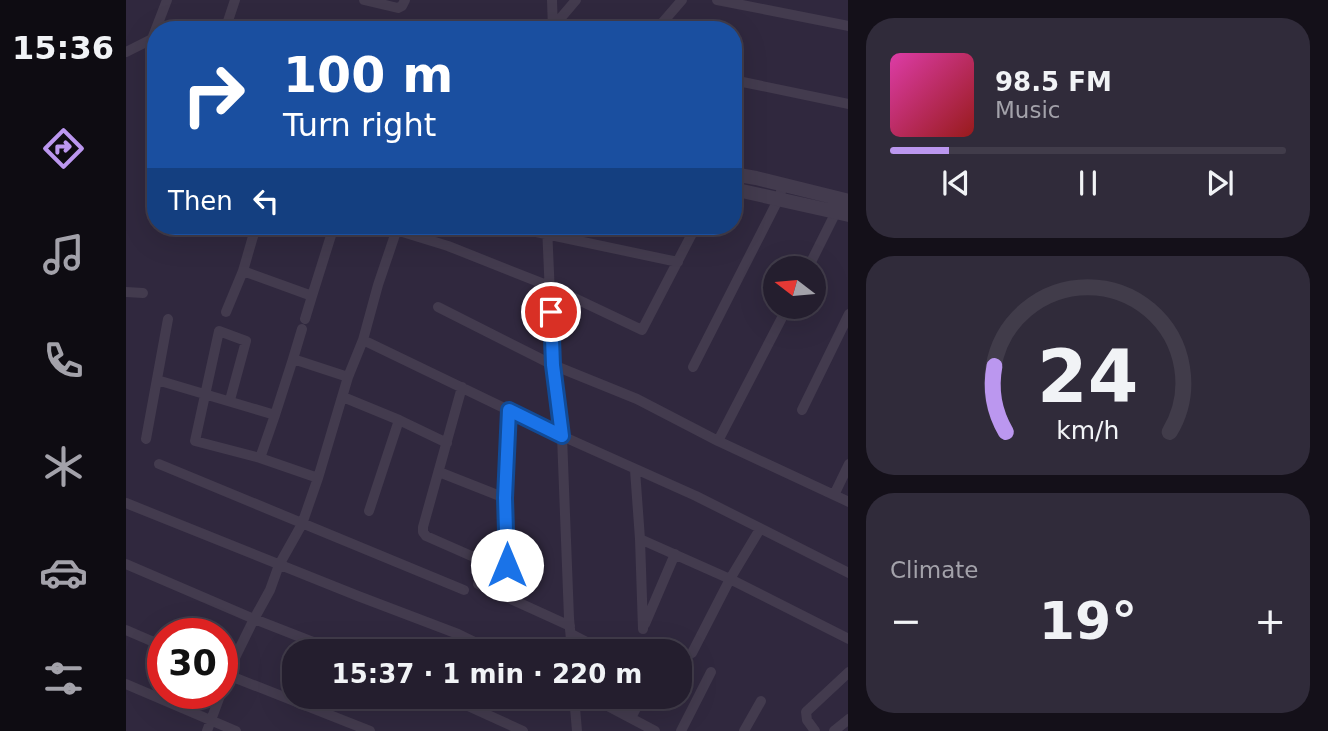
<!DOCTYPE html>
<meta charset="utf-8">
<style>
body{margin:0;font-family:"DejaVu Sans",sans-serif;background:#302b3a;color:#f1f3f6;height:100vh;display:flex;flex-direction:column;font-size:26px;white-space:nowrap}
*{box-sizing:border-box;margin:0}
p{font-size:23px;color:#a3a2aa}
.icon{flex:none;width:38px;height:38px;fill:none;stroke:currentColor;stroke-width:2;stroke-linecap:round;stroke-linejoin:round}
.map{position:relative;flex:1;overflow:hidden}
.side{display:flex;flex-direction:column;gap:18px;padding:18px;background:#141019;width:480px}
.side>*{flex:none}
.hud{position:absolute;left:21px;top:21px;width:595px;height:214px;border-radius:28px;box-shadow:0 7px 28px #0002,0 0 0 2px #413c4a;background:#1a4fa0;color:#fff;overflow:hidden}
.needle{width:46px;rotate:286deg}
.controls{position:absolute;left:637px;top:256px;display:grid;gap:14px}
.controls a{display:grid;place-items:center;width:63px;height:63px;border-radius:50%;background:#241e2e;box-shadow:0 7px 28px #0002,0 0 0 2px #413c4a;font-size:35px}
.speed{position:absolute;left:21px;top:618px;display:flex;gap:14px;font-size:35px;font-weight:700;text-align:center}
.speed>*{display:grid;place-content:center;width:91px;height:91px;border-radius:50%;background:#241e2e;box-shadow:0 7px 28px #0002,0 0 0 2px #413c4a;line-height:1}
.speed .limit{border:10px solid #d22;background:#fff;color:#111}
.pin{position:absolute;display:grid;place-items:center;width:60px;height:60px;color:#fff;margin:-30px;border:4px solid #fff;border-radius:50%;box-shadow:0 2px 7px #0007}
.me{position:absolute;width:77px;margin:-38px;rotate:0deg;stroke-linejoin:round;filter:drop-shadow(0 0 5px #0008)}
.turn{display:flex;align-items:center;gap:24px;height:147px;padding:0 21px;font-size:32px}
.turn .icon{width:91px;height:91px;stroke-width:2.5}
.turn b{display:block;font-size:49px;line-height:60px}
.then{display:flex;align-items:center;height:66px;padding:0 21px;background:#0003;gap:14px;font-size:26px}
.big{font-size:52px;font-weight:800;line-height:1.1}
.side .widget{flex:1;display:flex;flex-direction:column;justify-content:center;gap:10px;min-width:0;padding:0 24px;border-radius:28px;background:#302b3a}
.side .dial{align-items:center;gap:0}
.dial svg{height:182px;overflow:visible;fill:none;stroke:#413c4a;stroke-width:7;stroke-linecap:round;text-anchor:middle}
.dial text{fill:#f1f3f6;stroke:none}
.song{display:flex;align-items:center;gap:21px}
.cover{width:84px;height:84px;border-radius:10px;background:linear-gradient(135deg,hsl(320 70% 55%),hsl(0 70% 35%))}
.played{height:7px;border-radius:4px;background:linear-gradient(90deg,#bb97ef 15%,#413c4a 15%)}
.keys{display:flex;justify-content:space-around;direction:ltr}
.heat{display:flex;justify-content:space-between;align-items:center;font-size:38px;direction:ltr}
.trip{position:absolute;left:156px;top:639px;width:410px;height:70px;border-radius:28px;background:#241e2e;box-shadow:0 7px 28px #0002,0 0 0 2px #413c4a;font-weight:800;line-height:70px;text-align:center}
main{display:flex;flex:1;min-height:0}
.tabs{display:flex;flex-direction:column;width:126px;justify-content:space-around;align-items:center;background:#0e0c12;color:#a3a2aa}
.tabs .icon{width:49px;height:49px}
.tabs .on{color:#bb97ef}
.tabs b{font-size:32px;color:#f1f3f6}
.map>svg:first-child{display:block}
</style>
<main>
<nav class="tabs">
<b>15:36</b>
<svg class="icon on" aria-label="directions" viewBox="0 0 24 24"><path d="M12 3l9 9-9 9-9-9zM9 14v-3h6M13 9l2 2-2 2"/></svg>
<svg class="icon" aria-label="music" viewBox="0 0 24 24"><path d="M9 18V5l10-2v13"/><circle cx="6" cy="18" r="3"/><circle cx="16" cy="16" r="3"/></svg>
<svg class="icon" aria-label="phone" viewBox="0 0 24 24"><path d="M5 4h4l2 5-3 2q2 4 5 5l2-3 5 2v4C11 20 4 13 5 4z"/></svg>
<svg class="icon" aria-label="climate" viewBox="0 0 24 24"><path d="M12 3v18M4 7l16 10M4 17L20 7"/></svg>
<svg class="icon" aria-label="car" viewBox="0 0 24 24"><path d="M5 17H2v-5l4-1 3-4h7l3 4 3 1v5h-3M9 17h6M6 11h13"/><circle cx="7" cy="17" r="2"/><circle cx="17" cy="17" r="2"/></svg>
<svg class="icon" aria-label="filters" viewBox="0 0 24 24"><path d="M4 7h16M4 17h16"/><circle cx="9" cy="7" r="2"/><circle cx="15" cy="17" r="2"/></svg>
</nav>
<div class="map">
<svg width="723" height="731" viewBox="0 0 723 731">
<rect width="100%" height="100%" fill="#30283e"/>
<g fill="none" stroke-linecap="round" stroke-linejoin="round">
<path stroke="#433b4e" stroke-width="10" d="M 238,0 L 272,8 L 276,6 L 279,0
M 426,0 L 427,30
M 591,0 L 723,26
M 427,27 L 450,0
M 99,30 L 109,0
M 530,30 L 556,0
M 26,39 L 41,0
M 0,52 L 26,39 L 30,40
M 607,80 L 723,104
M 26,103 L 30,95
M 381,226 L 552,262
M 421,226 L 427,365 L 436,436 L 443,618 L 446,651
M 270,230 L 322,246 L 423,286 L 516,330 L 570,226
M 682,268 L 712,208
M 117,271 L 186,296 L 179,319
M 0,292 L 17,293
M 186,296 L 208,226
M 312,307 L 427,365 L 511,399 L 592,441 L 723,502
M 100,312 L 117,271 L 130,226
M 237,340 L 252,285 L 272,226
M 167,359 L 176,329
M 567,367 L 653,198 L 657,185
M 31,380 L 149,415 L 167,359 L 222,377
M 336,387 L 297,527 L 297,532 L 300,536 L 375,569 L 381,565 L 379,498 L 382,410
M 217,397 L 273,420 L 243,511
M 104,400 L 120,341 L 93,331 L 69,441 L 134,458
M 676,410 L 723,314
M 149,415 L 134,458 L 192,478
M 273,420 L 321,443
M 20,439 L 42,319
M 592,441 L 662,306
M 33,464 L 338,590
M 509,470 L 514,539 L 604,579 L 723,639
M 313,472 L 379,498
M 708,495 L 723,464
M 0,503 L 232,596 L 332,634 L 367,651
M 514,539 L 517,629
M 0,564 L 128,619 L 210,651
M 352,584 L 444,626
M 519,624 L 549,554
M 0,630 L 37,646
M 445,634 L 478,651
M 539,651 L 540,649
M 566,653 L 604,579 L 634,529
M 97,673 L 244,731
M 0,684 L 110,731
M 96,688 L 101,674 L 128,619 L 144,590 L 153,565 L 176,524 L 192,478 L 222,377 L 237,340 L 436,436 L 570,496 L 723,573
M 320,696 L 397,731
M 448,696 L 451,731
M 463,696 L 529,731
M 505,718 L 516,696
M 81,731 L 95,693
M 555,731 L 585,672
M 618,731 L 635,701
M 689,731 L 681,720 L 680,712 L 723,672
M 708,731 L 723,719"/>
<path stroke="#433b4e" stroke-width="14" d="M 607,174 L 630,178 L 723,201
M 607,189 L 723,215"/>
</g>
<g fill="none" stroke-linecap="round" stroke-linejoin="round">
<g stroke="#114b97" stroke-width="18">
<path id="route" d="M 381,565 L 379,498 L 383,410 L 436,436 L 427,365 L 425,312"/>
</g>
<use href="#route" stroke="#1a73e8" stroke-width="12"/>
</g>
</svg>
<div class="controls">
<a><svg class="needle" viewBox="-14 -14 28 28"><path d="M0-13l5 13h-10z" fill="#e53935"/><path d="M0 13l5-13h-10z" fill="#a3a2aa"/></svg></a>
</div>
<div class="speed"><div class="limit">30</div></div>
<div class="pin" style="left:425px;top:312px;background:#d93025"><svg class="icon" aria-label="arrive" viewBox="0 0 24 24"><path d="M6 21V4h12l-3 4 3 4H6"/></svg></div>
<svg class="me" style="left:381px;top:565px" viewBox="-20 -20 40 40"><circle r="19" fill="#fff"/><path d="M0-13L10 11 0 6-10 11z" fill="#1a73e8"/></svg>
<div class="trip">15:37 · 1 min · 220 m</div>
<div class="hud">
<div class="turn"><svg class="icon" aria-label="right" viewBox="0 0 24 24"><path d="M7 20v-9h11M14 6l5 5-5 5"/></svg><div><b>100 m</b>Turn right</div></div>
<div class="then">Then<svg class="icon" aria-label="left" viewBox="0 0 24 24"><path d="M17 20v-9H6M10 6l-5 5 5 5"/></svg></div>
</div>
</div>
<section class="side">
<div class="widget">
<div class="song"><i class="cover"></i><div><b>98.5 FM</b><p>Music</p></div></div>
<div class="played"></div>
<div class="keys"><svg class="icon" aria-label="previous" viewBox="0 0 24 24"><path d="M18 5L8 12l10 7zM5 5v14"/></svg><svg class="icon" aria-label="pause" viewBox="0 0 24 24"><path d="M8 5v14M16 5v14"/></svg><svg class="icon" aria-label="next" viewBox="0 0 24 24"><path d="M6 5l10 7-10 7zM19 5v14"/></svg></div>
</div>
<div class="widget dial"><svg viewBox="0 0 100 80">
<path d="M14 69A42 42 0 1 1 86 69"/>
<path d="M14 69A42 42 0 0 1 9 40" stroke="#bb97ef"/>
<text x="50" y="56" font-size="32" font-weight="700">24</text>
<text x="50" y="72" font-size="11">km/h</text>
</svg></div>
<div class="widget"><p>Climate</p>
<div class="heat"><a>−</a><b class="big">19°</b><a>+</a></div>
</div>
</section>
</main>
